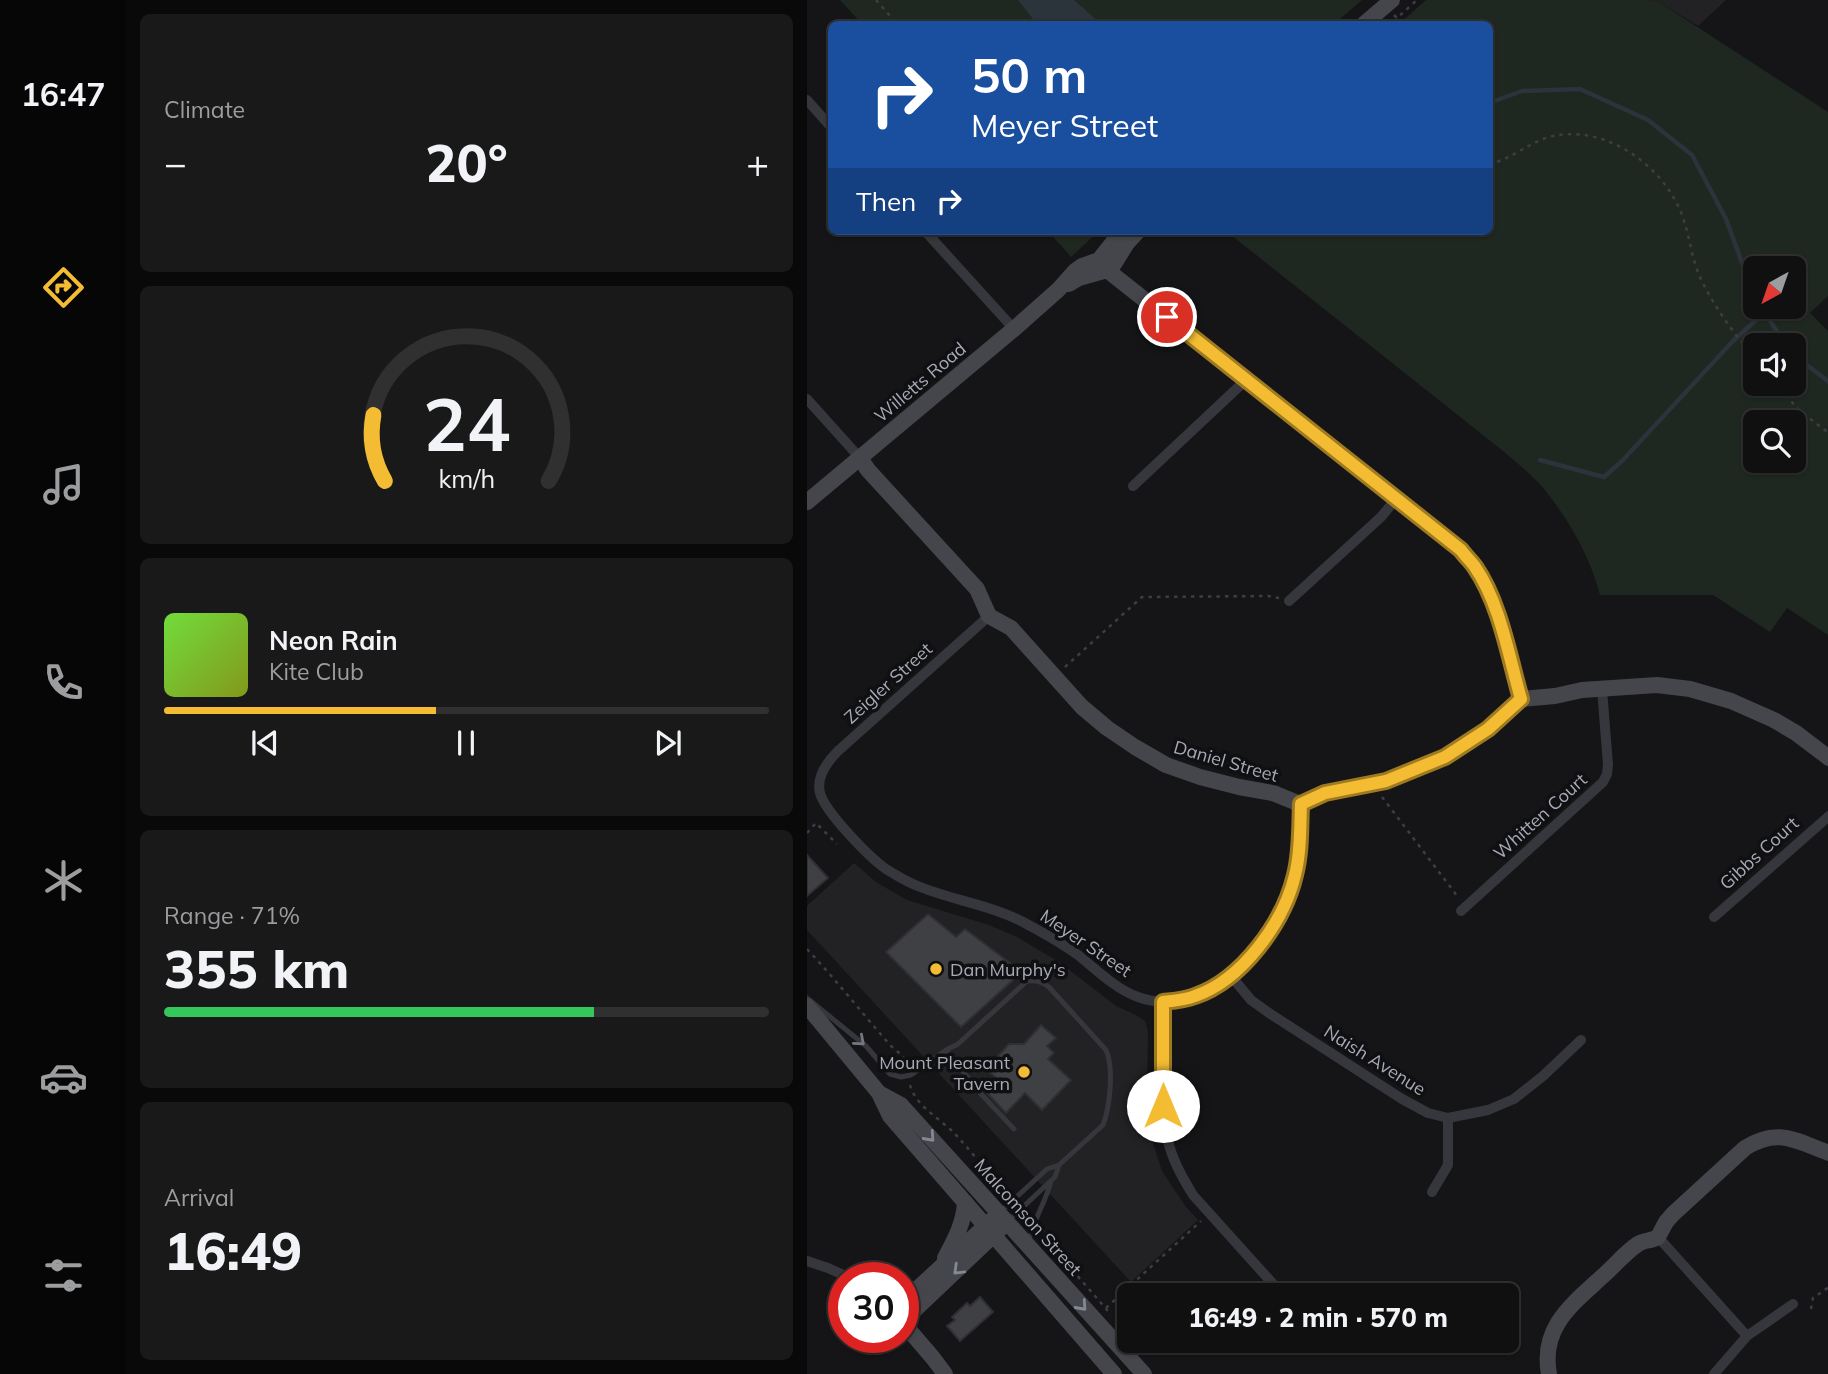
<!DOCTYPE html>
<meta charset="utf-8">
<style>
body{margin:0;font-family:Mulish,sans-serif;background:#19191a;color:#f1f3f6;height:100vh;display:flex;flex-direction:column;font-size:26px;white-space:nowrap}
*{box-sizing:border-box;margin:0}
p{font-size:23px;color:#9c9d9f}
.icon{flex:none;width:38px;height:38px;fill:none;stroke:currentColor;stroke-width:2;stroke-linecap:round;stroke-linejoin:round}
.map{position:relative;flex:1;overflow:hidden}
.side{display:flex;flex-direction:column;gap:14px;padding:14px;background:#090909;width:681px}
.side>*{flex:none}
.hud{position:absolute;left:21px;top:21px;width:665px;height:214px;border-radius:10px;box-shadow:0 2px 5px #0004,0 0 0 2px #303031;background:#1a4fa0;color:#fff;overflow:hidden}
.needle{width:46px;rotate:220deg}
.tools{position:absolute;left:936px;top:256px;display:grid;gap:14px}
.tools a{display:grid;place-items:center;width:63px;height:63px;border-radius:10px;background:#101011;box-shadow:0 2px 5px #0004,0 0 0 2px #303031;font-size:35px}
.speed{position:absolute;left:21px;top:1262px;display:flex;gap:14px;font-size:35px;font-weight:700;text-align:center}
.speed>*{display:grid;place-content:center;width:91px;height:91px;border-radius:50%;background:#101011;box-shadow:0 2px 5px #0004,0 0 0 2px #303031;line-height:1}
.speed .limit{border:10px solid #d22;background:#fff;color:#111}
.pin{position:absolute;display:grid;place-items:center;width:60px;height:60px;color:#fff;margin:-30px;border:4px solid #fff;border-radius:50%;box-shadow:0 2px 7px #0007}
.me{position:absolute;width:77px;margin:-38px;rotate:0deg;stroke-linejoin:round;filter:drop-shadow(0 0 5px #0008)}
.turn{display:flex;align-items:center;gap:24px;height:147px;padding:0 28px;font-size:32px}
.turn .icon{width:91px;height:91px;stroke-width:2.5}
.turn b{display:block;font-size:49px;line-height:60px}
.then{display:flex;align-items:center;height:66px;padding:0 28px;background:#0003;gap:14px;font-size:26px}
.big{font-size:52px;font-weight:800;line-height:1.1}
.side .tile{flex:1;display:flex;flex-direction:column;justify-content:center;gap:10px;min-width:0;padding:0 24px;border-radius:10px;background:#19191a}
.side .dial{align-items:center;gap:0}
.dial svg{height:182px;overflow:visible;fill:none;stroke:#303031;stroke-width:7;stroke-linecap:round;text-anchor:middle}
.dial text{fill:#f1f3f6;stroke:none}
.song{display:flex;align-items:center;gap:21px}
.cover{width:84px;height:84px;border-radius:10px;background:linear-gradient(135deg,hsl(100 70% 55%),hsl(70 70% 35%))}
.played{height:7px;border-radius:4px;background:linear-gradient(90deg,#f3bc32 45%,#303031 45%)}
.keys{display:flex;justify-content:space-around;direction:ltr}
.heat{display:flex;justify-content:space-between;align-items:center;font-size:38px;direction:ltr}
.charge{height:10px;border-radius:5px;background:linear-gradient(90deg,#34c759 71%,#303031 0)}
.trip{position:absolute;left:310px;top:1283px;width:402px;height:70px;border-radius:10px;background:#101011;box-shadow:0 2px 5px #0004,0 0 0 2px #303031;font-weight:800;line-height:70px;text-align:center}
main{display:flex;flex:1;min-height:0}
.tabs{display:flex;flex-direction:column;width:126px;justify-content:space-around;align-items:center;background:#060607;color:#9c9d9f}
.tabs .icon{width:49px;height:49px}
.tabs .current{color:#f3bc32}
.tabs b{font-size:32px;color:#f1f3f6}
.map>svg:first-child{display:block}
</style>
<main>
<nav class="tabs">
<b>16:47</b>
<svg class="icon current" aria-label="directions" viewBox="0 0 24 24"><path d="M12 3l9 9-9 9-9-9zM9 14v-3h6M13 9l2 2-2 2"/></svg>
<svg class="icon" aria-label="music" viewBox="0 0 24 24"><path d="M9 18V5l10-2v13"/><circle cx="6" cy="18" r="3"/><circle cx="16" cy="16" r="3"/></svg>
<svg class="icon" aria-label="phone" viewBox="0 0 24 24"><path d="M5 4h4l2 5-3 2q2 4 5 5l2-3 5 2v4C11 20 4 13 5 4z"/></svg>
<svg class="icon" aria-label="climate" viewBox="0 0 24 24"><path d="M12 3v18M4 7l16 10M4 17L20 7"/></svg>
<svg class="icon" aria-label="car" viewBox="0 0 24 24"><path d="M5 17H2v-5l4-1 3-4h7l3 4 3 1v5h-3M9 17h6M6 11h13"/><circle cx="7" cy="17" r="2"/><circle cx="17" cy="17" r="2"/></svg>
<svg class="icon" aria-label="filters" viewBox="0 0 24 24"><path d="M4 7h16M4 17h16"/><circle cx="9" cy="7" r="2"/><circle cx="15" cy="17" r="2"/></svg>
</nav>
<section class="side">
<div class="tile"><p>Climate</p>
<div class="heat"><a>−</a><b class="big">20°</b><a>+</a></div>
</div>
<div class="tile dial"><svg viewBox="0 0 100 80">
<path d="M14 69A42 42 0 1 1 86 69"/>
<path d="M14 69A42 42 0 0 1 9 40" stroke="#f3bc32"/>
<text x="50" y="56" font-size="32" font-weight="700">24</text>
<text x="50" y="72" font-size="11">km/h</text>
</svg></div>
<div class="tile">
<div class="song"><i class="cover"></i><div><b>Neon Rain</b><p>Kite Club</p></div></div>
<div class="played"></div>
<div class="keys"><svg class="icon" aria-label="previous" viewBox="0 0 24 24"><path d="M18 5L8 12l10 7zM5 5v14"/></svg><svg class="icon" aria-label="pause" viewBox="0 0 24 24"><path d="M8 5v14M16 5v14"/></svg><svg class="icon" aria-label="next" viewBox="0 0 24 24"><path d="M6 5l10 7-10 7zM19 5v14"/></svg></div>
</div>
<div class="tile"><p>Range · 71%</p><b class="big">355 km</b><div class="charge"></div></div>
<div class="tile"><p>Arrival</p><b class="big">16:49</b></div>
</section>
<div class="map">
<svg width="1022" height="1374" viewBox="0 0 1022 1374">
<rect width="100%" height="100%" fill="#151517"/>
<path fill="#222124" d="M 842,0 L 919,0 L 891,26 L 852,2 Z
M 47,863 L 69,882 L 100,900 L 182,925 L 210,937 L 252,962 L 309,1006 L 329,1015 L 338,1021 L 341,1031 L 340,1102 L 342,1131 L 355,1171 L 379,1207 L 391,1220 L 324,1282 L 0,930 L 0,906 Z"/>
<path fill="#1f2721" fill-rule="evenodd" d="M 33,0 L 555,0 L 527,24 L 55,24 Z
M 619,0 L 842,0 L 852,2 L 1021,112 L 1021,296 L 1003,313 L 1021,331 L 1021,635 L 980,608 L 963,632 L 906,595 L 793,595 C 783,556 762,520 737,489 C 725,475 710,463 696,451 L 419,231 L 682,231 L 682,24 L 592,24 ZM 948,268 L 987,268 L 987,306 L 948,306 ZM 948,345 L 987,345 L 987,383 L 948,383 ZM 948,422 L 987,422 L 987,460 L 948,460 Z
M 241,231 L 292,231 L 264,257 Z"/>
<path fill="#2b333b" d="M 211,0 L 267,0 L 294,24 L 230,24 Z"/>
<g fill="none" stroke-linecap="round" stroke-linejoin="round">
<path stroke="#2b333b" stroke-width="4.5" d="M 682,103 L 715,91 L 773,89 L 841,120 L 885,155 L 919,219 L 945,290 L 948,297
M 954,306 L 978,345
M 987,355 L 1022,382
M 733,460 L 797,477 L 815,461 L 926,341 L 958,312"/>
</g>
<path fill="#3f4044" stroke="#302f33" stroke-width="2" d="M 0,855 L 21,878 L 0,896 Z
M 121,914 L 149,937 L 158,929 L 215,972 L 154,1027 L 79,952 Z
M 234,1025 L 249,1038 L 240,1046 L 247,1053 L 241,1059 L 264,1080 L 235,1110 L 218,1093 L 199,1113 L 181,1094 L 193,1081 L 179,1069 L 202,1044 L 217,1044 Z
M 173,1297 L 186,1312 L 153,1341 L 140,1326 L 148,1320 L 145,1317 L 160,1303 L 163,1306 Z"/>
<g fill="none" stroke-linecap="round" stroke-linejoin="round">
<path stroke="#3c3e43" stroke-width="2.5" stroke-dasharray="3.5 5" stroke-linecap="butt" d="M 69,0 L 90,24
M 587,15 L 590,18 L 610,0
M 583,24 L 590,18
M 682,164 C 706,159 723,141 746,136 C 797,125 852,163 872,208 C 882,229 883,253 892,275 C 906,306 927,333 948,359
M 426,231 L 453,234 L 471,231
M 967,383 L 994,412 L 1022,433
M 258,667 L 335,597 L 461,596 L 472,598
M 575,797 L 648,893 L 650,898
M 0,833 L 9,823 L 30,844
M 0,949 C 29,980 55,1013 83,1045 C 90,1052 97,1055 101,1065
M 103,1085 C 109,1107 133,1118 148,1134 C 164,1151 179,1171 196,1188
M 236,1229 L 238,1238 L 241,1242 L 301,1311
M 299,1308 L 394,1221
M 1004,1309 L 1006,1298 L 1022,1287"/>
<path stroke="#36373c" stroke-width="5" d="M 0,998 L 59,1046 L 83,1074 L 94,1077 L 104,1075 L 139,1050 L 151,1044 L 220,981 C 228,980 235,981 242,987 L 299,1050 C 307,1068 303,1107 296,1125 L 252,1165 L 240,1169 L 193,1212
M 139,1050 L 174,1094 L 207,1129
M 201,1221 L 248,1177 L 252,1165
M 222,1241 C 226,1220 239,1202 244,1181"/>
<path stroke="#36373c" stroke-width="10" d="M 0,100 L 24,127
M 118,231 L 207,329
M 0,399 L 53,458
M 326,486 L 440,379
M 482,601 L 574,517 L 589,499
M 182,616 L 31,751 C 20,762 9,777 13,793 C 18,812 62,857 79,869 C 87,874 97,880 106,884 C 142,900 182,904 216,922 C 235,932 253,942 271,955 C 290,970 307,988 331,997 C 403,1023 470,938 487,878 C 494,854 493,829 493,804
M 654,911 L 796,782 L 800,774 L 801,765 L 795,689
M 907,917 L 1022,816
M 424,976 L 444,1000 L 462,1013 L 595,1099 L 621,1113 L 641,1118 L 681,1110 L 707,1099 L 736,1076 L 774,1040
M 356,1002 C 356,1044 351,1095 360,1136 C 364,1158 375,1177 386,1195 L 476,1295
M 625,1192 L 641,1165 L 641,1118
M 851,1237 L 940,1336
M 0,1261 L 21,1268 L 43,1278
M 907,1374 L 940,1336 L 986,1304"/>
<path stroke="#44464c" stroke-width="16" d="M 557,24 L 585,0
M 292,260 L 300,270 L 654,550 C 658,556 664,561 668,567 C 693,603 702,657 714,699
M 262,284 L 272,278 L 300,270 L 307,264 L 320,243 L 331,231
M 53,458 L 61,470 L 170,589 L 182,616 L 204,628 L 275,707 L 300,728 L 328,747 L 359,765 L 393,777 L 432,787 L 466,793 L 493,804 L 518,793 L 579,781 L 638,757 L 681,729 L 714,699 L 748,696 L 775,690 L 850,685 L 883,689 L 924,701 L 967,720 L 989,733 L 1022,758
M 0,502 L 207,329 L 251,290 L 268,271 L 275,266 L 292,260 L 315,231
M 0,1006 L 72,1093 L 83,1116 L 307,1374
M 72,1093 L 94,1105 L 337,1374
M 138,1258 C 148,1239 157,1223 158,1202
M 96,1302 L 185,1220
M 96,1321 L 193,1229
M 96,1323 L 126,1358 L 138,1374
M 742,1374 C 733,1326 767,1303 798,1274 C 809,1264 819,1252 831,1244 C 837,1240 845,1241 851,1237 L 859,1222 L 866,1214 L 938,1148 C 971,1127 989,1141 1022,1153"/>
</g>
<defs><path id="oneway-chevron" d="M-2-3.5L2.5 0L-2 3.5" fill="none" stroke-width="1.6" stroke-linecap="round" stroke-linejoin="round" transform="scale(1.75)"/></defs>
<use stroke="#747780" href="#oneway-chevron" transform="translate(53 1041) rotate(41)"/>
<g stroke="#848892">
<use href="#oneway-chevron" transform="translate(123 1137) rotate(48)"/>
<use href="#oneway-chevron" transform="translate(151 1270) rotate(136)"/>
<use href="#oneway-chevron" transform="translate(275 1306) rotate(48)"/>
</g>
<g fill="none" stroke-linecap="round" stroke-linejoin="round">
<g stroke="#9e7a20" stroke-width="18">
<path id="route" d="M 356,1106 L 356,1002 C 366,1001 378,1000 388,996 C 435,980 477,922 488,875 C 494,852 493,827 494,804 L 518,793 L 579,781 L 638,757 L 681,729 L 714,699 C 702,657 693,603 668,567 C 664,561 658,556 654,550 L 360,317"/>
</g>
<use href="#route" stroke="#f3bc32" stroke-width="12"/>
</g>
<g fill="#f3bc32" stroke="#101012" stroke-width="2.5">
<circle cx="129" cy="969" r="7"/>
<circle cx="217" cy="1072" r="7"/>
</g>
<g text-anchor="middle" dominant-baseline="central" stroke-width="7" stroke-linejoin="round" paint-order="stroke">
<g font-size="18" fill="#a7abb7" stroke="#101012">
<text transform="translate(113 382) rotate(-40)">Willetts Road</text>
<text transform="translate(81 683) rotate(-42)">Zeigler Street</text>
<text transform="translate(419 761) rotate(16)">Daniel Street</text>
<text transform="translate(733 816) rotate(-42)">Whitten Court</text>
<text transform="translate(952 853) rotate(-42)">Gibbs Court</text>
<text transform="translate(279 943) rotate(34)">Meyer Street</text>
<text transform="translate(568 1060) rotate(32)">Naish Avenue</text>
<text transform="translate(221 1217) rotate(48)">Malcomson Street</text>
</g>
<g font-size="18" fill="#a7abb7" stroke="#101012" text-anchor="start">
<text x="143" y="969">Dan Murphy's</text>
<text x="203" y="1062" text-anchor="end">Mount Pleasant<tspan x="203" dy="21">Tavern</tspan></text>
</g>
</g>
</svg>
<div class="tools">
<a><svg class="needle" viewBox="-14 -14 28 28"><path d="M0-13l5 13h-10z" fill="#e53935"/><path d="M0 13l5-13h-10z" fill="#9c9d9f"/></svg></a>
<a><svg class="icon" aria-label="sound" viewBox="0 0 24 24"><path d="M4 9h4l5-4v14l-5-4H4zM17 9q2 3 0 6"/></svg></a>
<a><svg class="icon" aria-label="search" viewBox="0 0 24 24"><circle cx="10" cy="10" r="6"/><path d="M15 15l6 6"/></svg></a>
</div>
<div class="speed"><div class="limit">30</div></div>
<div class="pin" style="left:360px;top:317px;background:#d93025"><svg class="icon" aria-label="arrive" viewBox="0 0 24 24"><path d="M6 21V4h12l-3 4 3 4H6"/></svg></div>
<svg class="me" style="left:356px;top:1106px" viewBox="-20 -20 40 40"><circle r="19" fill="#fff"/><path d="M0-13L10 11 0 6-10 11z" fill="#f3bc32"/></svg>
<div class="trip">16:49 · 2 min · 570 m</div>
<div class="hud">
<div class="turn"><svg class="icon" aria-label="right" viewBox="0 0 24 24"><path d="M7 20v-9h11M14 6l5 5-5 5"/></svg><div><b>50 m</b>Meyer Street</div></div>
<div class="then">Then<svg class="icon" aria-label="right" viewBox="0 0 24 24"><path d="M7 20v-9h11M14 6l5 5-5 5"/></svg></div>
</div>
</div>
</main>
